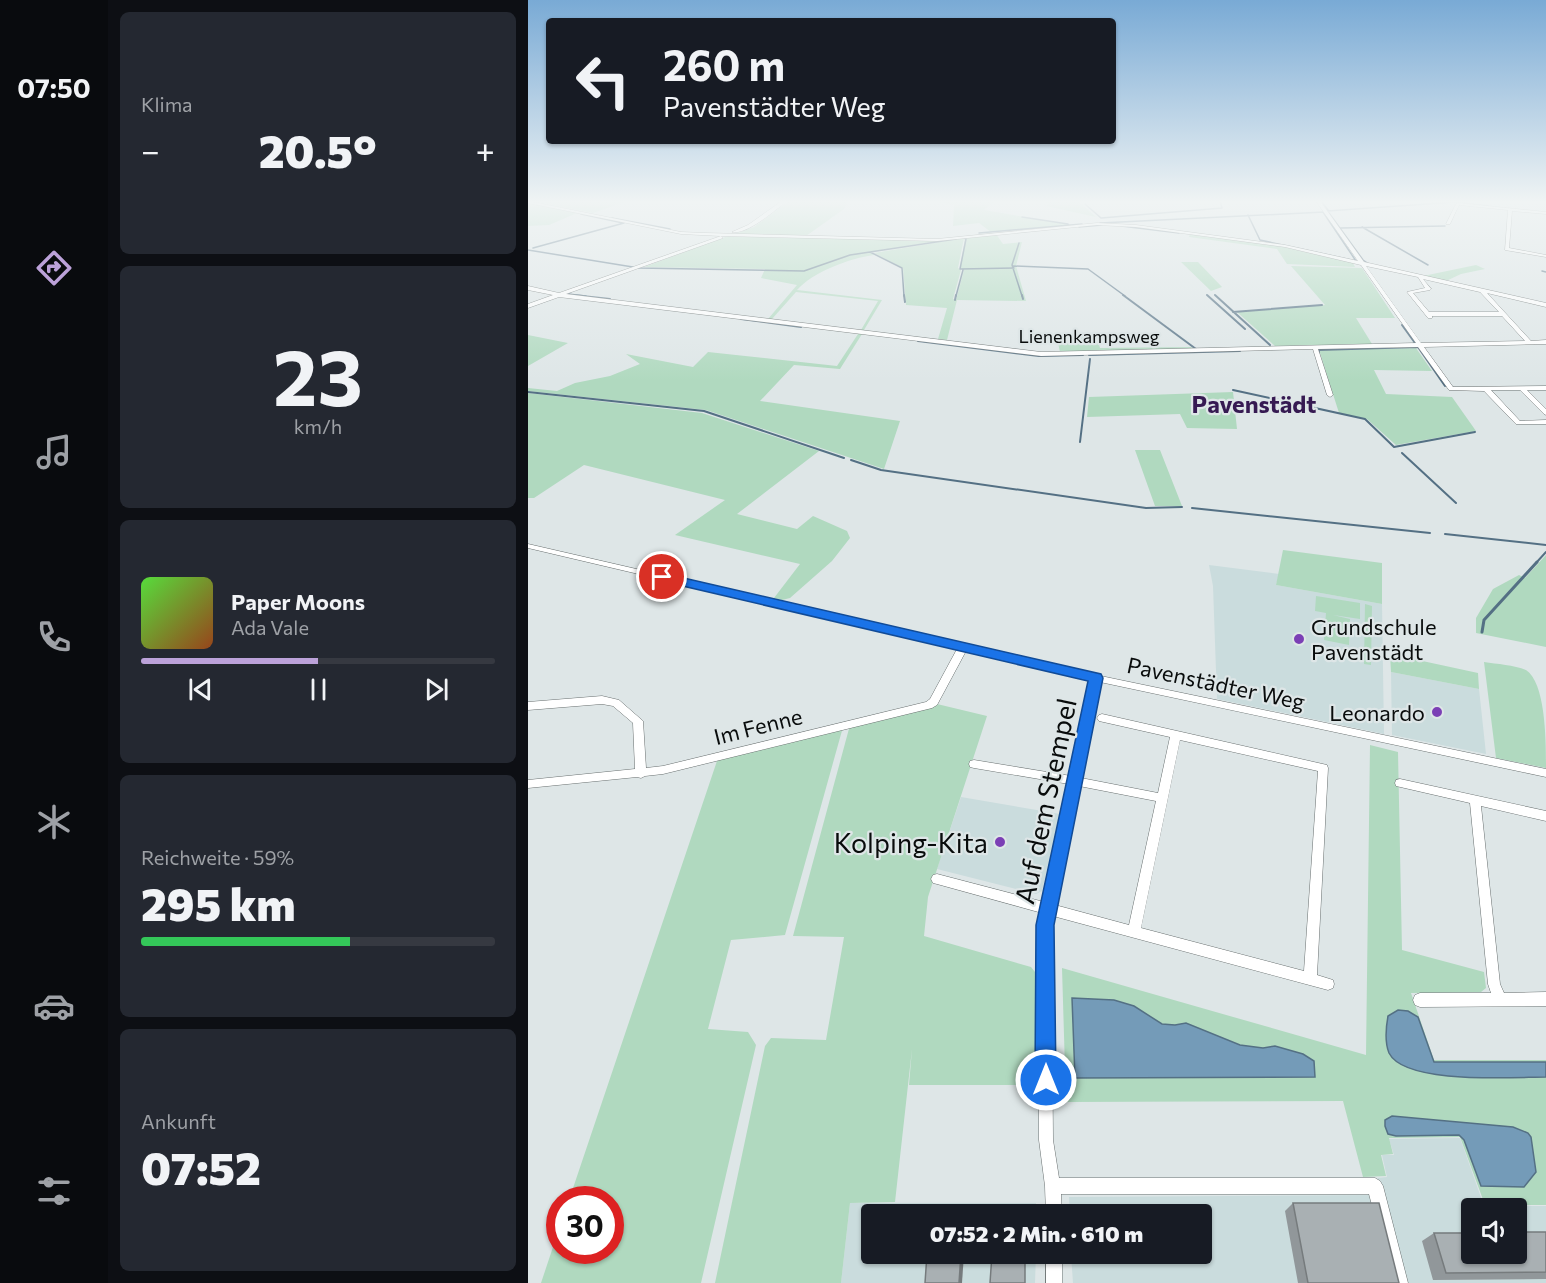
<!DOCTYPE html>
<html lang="de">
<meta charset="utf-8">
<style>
body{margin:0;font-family:Commissioner,sans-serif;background:#242831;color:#f1f3f6;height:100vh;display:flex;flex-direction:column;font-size:22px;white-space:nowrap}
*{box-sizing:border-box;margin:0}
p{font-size:20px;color:#9ea1a6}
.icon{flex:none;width:33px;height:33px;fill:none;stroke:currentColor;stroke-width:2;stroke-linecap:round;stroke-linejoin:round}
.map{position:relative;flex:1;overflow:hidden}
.sheet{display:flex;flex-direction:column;gap:12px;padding:12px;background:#0d0f14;width:420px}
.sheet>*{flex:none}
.top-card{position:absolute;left:18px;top:18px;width:570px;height:126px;border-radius:6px;box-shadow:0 2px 4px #0004;background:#171b24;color:#f1f3f6;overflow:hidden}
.buttons{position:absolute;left:933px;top:1198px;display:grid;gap:12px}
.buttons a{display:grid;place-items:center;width:66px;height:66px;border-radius:6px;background:#171b24;box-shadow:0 2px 4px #0004;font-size:30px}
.speed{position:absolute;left:18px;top:1186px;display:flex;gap:12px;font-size:30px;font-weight:700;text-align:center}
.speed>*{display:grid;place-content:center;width:78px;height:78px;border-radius:50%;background:#171b24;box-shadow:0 2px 4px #0004;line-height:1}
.speed .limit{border:9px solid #d22;background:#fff;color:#111}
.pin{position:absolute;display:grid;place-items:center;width:51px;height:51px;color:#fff;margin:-26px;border:3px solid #fff;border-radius:50%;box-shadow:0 2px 6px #0007}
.me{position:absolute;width:66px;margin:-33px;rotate:0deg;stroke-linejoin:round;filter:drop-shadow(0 0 4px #0008)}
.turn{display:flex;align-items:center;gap:21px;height:126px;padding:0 18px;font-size:27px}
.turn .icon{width:78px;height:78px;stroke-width:2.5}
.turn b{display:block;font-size:42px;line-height:51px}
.big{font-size:45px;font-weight:800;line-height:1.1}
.sheet .widget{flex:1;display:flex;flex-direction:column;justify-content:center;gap:9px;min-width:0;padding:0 21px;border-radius:9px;background:#242831}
.sheet .dial{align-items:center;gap:0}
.dial b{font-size:78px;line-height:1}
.song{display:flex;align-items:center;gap:18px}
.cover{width:72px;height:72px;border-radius:9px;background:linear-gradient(135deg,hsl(110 70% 55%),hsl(20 70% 35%))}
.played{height:6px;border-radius:3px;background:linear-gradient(90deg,#bca2d9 50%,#363941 50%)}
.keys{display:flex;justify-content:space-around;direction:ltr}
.heat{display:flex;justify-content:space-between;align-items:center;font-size:33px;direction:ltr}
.charge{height:9px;border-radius:4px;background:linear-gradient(90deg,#34c759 59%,#363941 0)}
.trip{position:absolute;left:333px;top:1204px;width:351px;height:60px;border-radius:6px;background:#171b24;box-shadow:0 2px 4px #0004;font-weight:800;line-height:60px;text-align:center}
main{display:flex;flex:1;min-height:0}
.tab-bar{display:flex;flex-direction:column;width:108px;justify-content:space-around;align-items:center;background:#090b0e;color:#9ea1a6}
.tab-bar .icon{width:42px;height:42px}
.tab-bar .selected{color:#bca2d9}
.tab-bar b{font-size:27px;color:#f1f3f6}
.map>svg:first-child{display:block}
</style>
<main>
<nav class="tab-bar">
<b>07:50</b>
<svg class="icon selected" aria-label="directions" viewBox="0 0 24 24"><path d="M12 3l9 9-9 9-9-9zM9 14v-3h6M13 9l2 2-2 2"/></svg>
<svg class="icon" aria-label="music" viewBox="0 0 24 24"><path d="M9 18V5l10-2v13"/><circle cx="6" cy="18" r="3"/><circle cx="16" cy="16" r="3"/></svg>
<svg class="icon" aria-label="phone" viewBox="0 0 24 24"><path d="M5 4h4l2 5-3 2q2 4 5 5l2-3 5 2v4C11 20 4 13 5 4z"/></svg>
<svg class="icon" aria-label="climate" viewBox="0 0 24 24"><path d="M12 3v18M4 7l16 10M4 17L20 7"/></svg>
<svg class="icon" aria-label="car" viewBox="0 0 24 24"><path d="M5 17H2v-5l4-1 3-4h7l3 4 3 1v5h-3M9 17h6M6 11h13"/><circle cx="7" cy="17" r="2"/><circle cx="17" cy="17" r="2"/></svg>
<svg class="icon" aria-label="filters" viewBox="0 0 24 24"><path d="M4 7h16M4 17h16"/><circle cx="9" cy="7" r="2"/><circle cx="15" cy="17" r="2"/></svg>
</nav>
<section class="sheet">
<div class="widget"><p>Klima</p>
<div class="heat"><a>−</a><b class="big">20.5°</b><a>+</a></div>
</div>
<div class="widget dial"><b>23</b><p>km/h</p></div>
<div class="widget">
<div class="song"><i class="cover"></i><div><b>Paper Moons</b><p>Ada Vale</p></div></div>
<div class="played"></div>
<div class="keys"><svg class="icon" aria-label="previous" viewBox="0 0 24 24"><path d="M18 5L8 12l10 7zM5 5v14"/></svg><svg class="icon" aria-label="pause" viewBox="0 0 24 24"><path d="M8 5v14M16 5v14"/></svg><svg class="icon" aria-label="next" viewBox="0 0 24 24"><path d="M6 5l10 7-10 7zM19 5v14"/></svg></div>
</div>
<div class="widget"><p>Reichweite · 59%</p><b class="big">295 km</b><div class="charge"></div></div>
<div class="widget"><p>Ankunft</p><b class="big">07:52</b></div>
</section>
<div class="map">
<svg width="1018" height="1283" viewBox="0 0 1018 1283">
<rect width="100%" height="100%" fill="#dee6e7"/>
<path fill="#cadcdd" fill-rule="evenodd" d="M 681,565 L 751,574 L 748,585 L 854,604 L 856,734 L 689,699 L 685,586 Z
M 863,672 L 951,689 L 958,754 L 864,735 Z
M 433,797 L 532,814 L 514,891 L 508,894 L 409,869 Z
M 932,1138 L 956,1206 L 1018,1206 L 1018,1283 L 545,1283 L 543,1254 L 674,1254 L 674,1215 L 542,1215 L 541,1197 L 853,1195 L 849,1178 L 859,1177 L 854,1155 L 866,1155 L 861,1139 ZM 944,1209 L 988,1209 L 988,1254 L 944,1254 Z
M 322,1203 L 508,1203 L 508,1215 L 344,1215 L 344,1254 L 508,1254 L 507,1283 L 313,1283 Z"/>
<path fill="#b0d9bf" d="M 18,201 L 99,201 L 65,213 L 14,203 Z
M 261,201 L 320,201 L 316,209 L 278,236 L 207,234 L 226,227 Z
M 404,201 L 467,201 L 456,210 L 545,225 L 463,232 L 451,223 L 425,226 L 426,205 Z
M 514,201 L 550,201 L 568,217 L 518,206 L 521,204 Z
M 0,203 L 49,213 L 21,225 L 0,226 Z
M 468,234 L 475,244 L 494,242 L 488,266 L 498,301 L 429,300 L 419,340 L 410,339 L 419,308 L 378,305 L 375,268 L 346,253 L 436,238 L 430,268 L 433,270 L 425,299 L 428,300 L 436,270 L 432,268 L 437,238 Z
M 662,234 L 756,247 L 825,263 L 827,267 L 759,264 L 749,249 L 661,237 Z
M 200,236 L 409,241 L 410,241 L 341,252 L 346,255 C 322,258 285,272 269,290 L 354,300 L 336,330 L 333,330 L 350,301 L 268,292 L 244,319 L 240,319 L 269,285 L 233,278 L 237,269 L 116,267 Z
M 653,262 L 670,262 L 694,287 L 683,291 Z
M 948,265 L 957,269 L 933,274 L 918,281 L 895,276 Z
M 763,266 L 834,268 L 867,318 L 828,318 L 844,344 L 747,346 L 709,312 L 797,305 Z
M 330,334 L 334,334 L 312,369 L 266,365 L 232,401 L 372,421 L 356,469 L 178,410 L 0,391 L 0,388 L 29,391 L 47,383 L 82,376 L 112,364 L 98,354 L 165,367 L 180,352 L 309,366 Z
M 528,334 L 568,335 L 572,348 L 663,347 L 666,349 L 532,352 Z
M 0,335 L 40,343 L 0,366 Z
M 888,348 L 904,371 L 846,370 L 858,394 L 924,397 L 948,431 L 868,445 L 839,419 L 811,413 L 791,350 Z
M 705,392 L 709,429 L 659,428 L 652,414 L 559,417 L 561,397 Z
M 0,393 L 174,413 L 291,451 L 209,514 L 269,529 L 285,516 L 319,531 L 322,538 L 304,561 L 262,598 L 254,600 L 246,598 L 272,564 L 147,535 L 197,500 L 56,465 L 6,498 L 0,498 Z
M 607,450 L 632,450 L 654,506 L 627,506 Z
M 755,550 L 854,563 L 854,604 L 748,585 Z
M 1018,555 L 1018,647 L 948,633 L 948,618 L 965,589 L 991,575 L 997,578 Z
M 788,596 L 832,603 L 832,619 L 805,615 L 822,619 L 821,645 L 796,640 L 798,613 L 787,611 Z
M 837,604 L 844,606 L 843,665 L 836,664 Z
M 862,654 L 950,673 L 951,689 L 863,672 Z
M 956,662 C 969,664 986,665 998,670 C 1018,683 1018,742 1018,768 L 968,758 Z
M 409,704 L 459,716 L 400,897 L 396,936 L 503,967 L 507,972 L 507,1085 L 381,1085 L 384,1049 L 367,1202 L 322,1203 L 313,1283 L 187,1283 L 237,1046 L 243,1038 L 298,1040 L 316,937 L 265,936 L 322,725 Z
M 315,727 L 257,935 L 203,940 L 180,1029 L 220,1032 L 228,1045 L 173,1283 L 13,1283 L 31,1229 L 32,1251 L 82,1251 L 82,1200 L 41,1200 L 190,758 Z
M 842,745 L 870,752 L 874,950 L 956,972 L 958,988 L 953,992 L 883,993 L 906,1060 L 1018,1060 L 1018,1205 L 957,1205 L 932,1137 L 861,1138 L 865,1154 L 853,1155 L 858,1176 L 835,1177 L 815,1101 L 538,1102 L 534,968 L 838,1055 Z"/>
<path fill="#749bb8" stroke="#547084" stroke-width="1.5" d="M 544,998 L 586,1000 L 606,1006 L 634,1024 L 647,1025 L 658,1023 L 712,1045 L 735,1048 L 747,1046 L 775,1054 L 786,1061 L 787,1077 L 547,1078 Z
M 870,1010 L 880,1011 L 890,1017 L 906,1062 L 1018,1062 L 1018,1077 C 986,1077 877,1085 861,1053 C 857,1043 858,1027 860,1016 Z
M 864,1116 L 985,1127 L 1000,1133 L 1003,1137 L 1008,1172 L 996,1187 L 953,1186 L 936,1140 L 931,1135 L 868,1136 L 860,1134 L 857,1126 L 857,1120 Z"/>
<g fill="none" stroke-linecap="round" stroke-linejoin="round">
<path stroke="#547084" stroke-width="1.5" d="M 793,201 L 800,210
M 557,204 L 573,218 L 694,208 L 692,201
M 799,211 L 927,202 L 960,206
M 243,213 L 251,207
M 801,213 L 835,260 L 841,264
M 53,214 L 95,223
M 720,215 L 732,240 L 828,261 L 795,212
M 494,217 L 540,224
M 84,218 L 142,229
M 572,223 L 796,212
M 593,226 L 651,233
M 551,227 L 574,225
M 834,227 L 900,265
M 812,228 L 917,226
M 218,229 L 233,220
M 451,233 L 554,224
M 436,238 L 438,239 L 432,269 L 486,268
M 491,243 L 484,265 L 494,296
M 5,248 L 96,223
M 0,250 L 111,268 L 276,271 L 322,255 L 428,239
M 342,252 L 374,268 L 376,296
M 485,266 L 560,269 L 597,296
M 1014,271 L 1018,272
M 43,292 L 40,294 L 58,296
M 428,296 L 435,270"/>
<path stroke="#547084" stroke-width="2" d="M 45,295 L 82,299
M 376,295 L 377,302
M 494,295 L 495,299
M 595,295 L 668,349
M 679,295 L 717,329
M 687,295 L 742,345
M 427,300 L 428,295
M 705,312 L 794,305
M 213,319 L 273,327
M 874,325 L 887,343 L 885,344
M 390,341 L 511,356 L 555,355
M 791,352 L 790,350 L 890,347 L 917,386
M 561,355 L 712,351
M 705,390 L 837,419 L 866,447 L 947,432
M 0,392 L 176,411 L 316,458
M 552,442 L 562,359
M 874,453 L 928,503
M 323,460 L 353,470 L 618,508 L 654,507
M 664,508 L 902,533
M 917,534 L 1018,545
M 1008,563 L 1018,552"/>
<path stroke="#547084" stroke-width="3" d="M 954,632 L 956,620 L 1009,562"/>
<g stroke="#697070" stroke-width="1">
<path id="street" d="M 0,201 L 153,232 L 177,233 L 409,239 L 569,223 L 608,225 L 757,245 L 830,261 L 788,201 L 792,201 L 836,262 L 1018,303 L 1018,307 L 959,293 L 1003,341 L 1018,340 L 1018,344 L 896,347 L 925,387 L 1018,386 L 1018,390 L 999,390 L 1018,409 L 1018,415 L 1016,414 L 992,390 L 963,390 L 992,421 L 1018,420 L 1018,424 L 988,424 L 956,391 L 921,390 L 890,347 L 790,349 L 805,395 L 802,397 L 799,395 L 785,349 L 513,356 L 31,297 L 0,308 L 0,304 L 25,295 L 0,290 L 0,286 L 31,293 L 193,236 L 153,234 L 0,203 ZM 569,225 L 608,227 L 757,247 L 833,265 L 888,343 L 513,352 L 38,294 L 195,238 L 193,236 L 409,241 ZM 838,266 L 890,277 L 897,288 L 879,292 L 900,318 L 904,318 L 904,316 L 974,316 L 997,341 L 893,343 ZM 895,279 L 952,292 L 971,312 L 901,312 L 885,293 L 902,290 L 903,289 Z
M 254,201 L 259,201 C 246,211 219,235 204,232 L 220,225 Z
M 930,203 L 1018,212 L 1018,214 L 984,211 L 981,248 L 1018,255 L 1018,257 L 977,250 L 980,210 L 931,205 L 922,224 L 918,224 L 928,204 Z
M 0,544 L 568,675 L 1018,769 L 1018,777 L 572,682 L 553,778 L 630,793 L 642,737 L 571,721 L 569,718 L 571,715 L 574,714 L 799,765 L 800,768 L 789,975 L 805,980 L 806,984 L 805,988 L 800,990 L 525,916 L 523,925 L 525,1140 L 531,1178 L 847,1178 L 852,1181 L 855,1186 L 880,1283 L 864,1283 L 841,1194 L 533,1194 L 534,1215 L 518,1215 L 517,1186 L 511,1140 L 511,925 L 514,913 L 409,884 L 405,883 L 403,879 L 405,875 L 409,874 L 516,902 L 541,784 L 446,768 L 442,767 L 441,764 L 442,761 L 446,760 L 543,776 L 563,680 L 438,651 L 409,705 L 404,708 L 135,774 L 117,776 L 113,778 L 109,777 L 0,788 L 0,780 L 107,769 L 105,723 L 85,706 L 74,704 L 0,710 L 0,702 L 74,696 L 91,700 L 115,721 L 118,768 L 135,766 L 398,702 L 402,699 L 429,649 L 0,548 ZM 652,740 L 790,771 L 776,971 L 613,928 ZM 551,786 L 628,801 L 601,925 L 527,905 Z
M 872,779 L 1018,811 L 1018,821 L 953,806 L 972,984 L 976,993 L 1018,992 L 1018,1006 L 892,1007 L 887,1005 L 885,1000 L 887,995 L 892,993 L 963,993 L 960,984 L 942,803 L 868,786 L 867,783 L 868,780 Z
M 518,1254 L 534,1254 L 534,1283 L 518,1283 Z"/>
</g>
<use href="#street" fill="#fff" fill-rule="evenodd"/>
</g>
<path fill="#91979a" d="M 765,1203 L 871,1283 L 770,1283 L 757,1211 Z
M 1018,1232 L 1018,1279 L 905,1280 L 894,1241 L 906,1233 Z"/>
<path fill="#767b7d" d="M 433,1254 L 436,1254 L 434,1283 L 431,1283 Z"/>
<path fill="#a9b0b3" stroke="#767b7d" stroke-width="1.5" d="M 765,1203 L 851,1203 L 871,1283 L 780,1283 Z
M 403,1206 L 497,1206 L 497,1215 L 402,1215 Z
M 988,1232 L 1018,1232 L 1018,1272 L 918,1273 L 906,1233 L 944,1233 L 944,1254 L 988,1254 Z
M 399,1254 L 433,1254 L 431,1283 L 397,1283 Z
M 464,1254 L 497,1254 L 497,1283 L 462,1283 Z"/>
<linearGradient id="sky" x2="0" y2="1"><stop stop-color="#79aad5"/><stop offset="0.53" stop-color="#f0f4f4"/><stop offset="1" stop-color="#f0f4f4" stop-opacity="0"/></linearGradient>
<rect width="1018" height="381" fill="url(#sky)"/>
<path fill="#1a73e8" stroke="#114b97" stroke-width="1.5" d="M 134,573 L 573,674 L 575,678 L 526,925 L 528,1080 L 525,1088 L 518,1091 L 510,1088 L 507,1080 L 508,925 L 560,681 L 129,580 L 127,577 L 129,574 Z"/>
<g fill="#7b3fb5" stroke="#dee6e7" stroke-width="2">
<circle cx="771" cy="639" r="6"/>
<circle cx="909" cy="712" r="6"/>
<circle cx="472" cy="842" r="6"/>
</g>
<g text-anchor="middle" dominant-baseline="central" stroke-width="4.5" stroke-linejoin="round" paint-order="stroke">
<g font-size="18" fill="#090c0c" stroke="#dee6e7">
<text x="561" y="336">Lienenkampsweg</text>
</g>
<g font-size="22" fill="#090c0c" stroke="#dee6e7" text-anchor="start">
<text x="783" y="626">Grundschule<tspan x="783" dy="25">Pavenstädt</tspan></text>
<text x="897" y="712" text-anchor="end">Leonardo</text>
</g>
<g font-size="22" fill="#090c0c" stroke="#dee6e7">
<text transform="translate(688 683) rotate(12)">Pavenstädter Weg</text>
<text transform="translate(230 726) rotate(-14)">Im Fenne</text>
</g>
<g font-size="24" font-weight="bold" fill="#361a52" stroke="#dee6e7">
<text x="726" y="403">Pavenstädt</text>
</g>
<g font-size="27" fill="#090c0c" stroke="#dee6e7">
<text transform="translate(517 801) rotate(-78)">Auf dem Stempel</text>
</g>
<g font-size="27" fill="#090c0c" stroke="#dee6e7" text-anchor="end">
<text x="460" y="842">Kolping-Kita</text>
</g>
</g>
</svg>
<div class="buttons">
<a><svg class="icon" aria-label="sound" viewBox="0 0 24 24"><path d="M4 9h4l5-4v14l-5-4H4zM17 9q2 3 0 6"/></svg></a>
</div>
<div class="speed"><div class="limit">30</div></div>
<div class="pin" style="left:134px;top:577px;background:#d93025"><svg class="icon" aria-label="arrive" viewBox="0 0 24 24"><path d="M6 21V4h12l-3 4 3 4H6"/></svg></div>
<svg class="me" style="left:518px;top:1080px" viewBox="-20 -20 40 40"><circle r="17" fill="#1a73e8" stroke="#fff" stroke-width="3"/><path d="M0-11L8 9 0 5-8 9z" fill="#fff"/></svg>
<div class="trip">07:52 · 2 Min. · 610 m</div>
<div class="top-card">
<div class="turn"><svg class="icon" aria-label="left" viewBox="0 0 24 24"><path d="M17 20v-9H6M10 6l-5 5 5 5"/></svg><div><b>260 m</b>Pavenstädter Weg</div></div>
</div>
</div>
</main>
